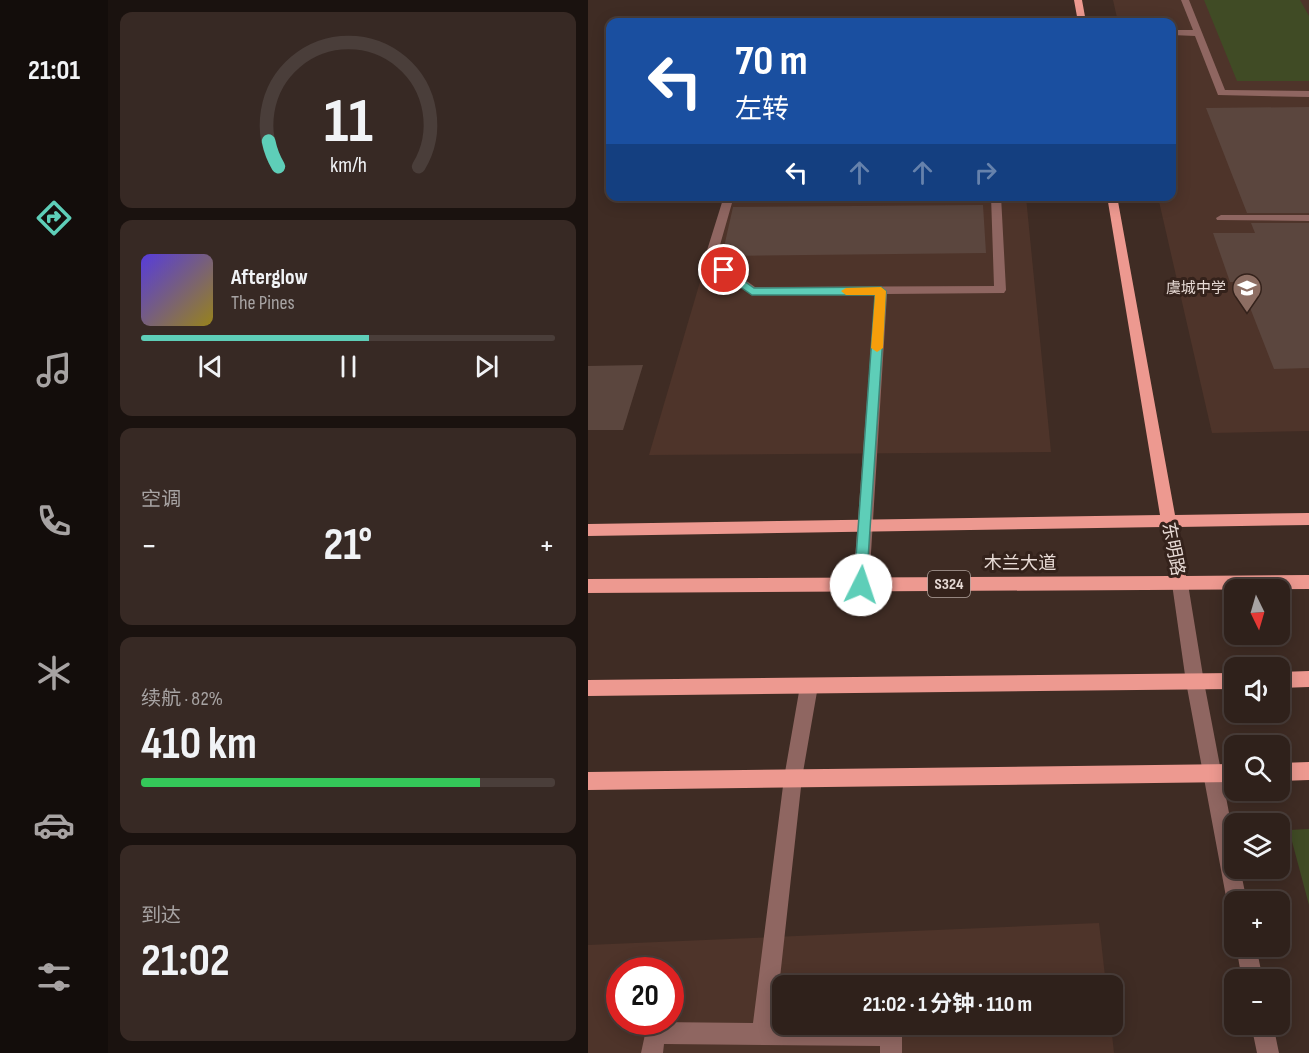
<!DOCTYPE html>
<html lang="zh">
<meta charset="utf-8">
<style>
body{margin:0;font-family:"Sofia Sans Condensed","Noto Sans SC",sans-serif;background:#372924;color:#f1f3f6;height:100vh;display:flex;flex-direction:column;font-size:22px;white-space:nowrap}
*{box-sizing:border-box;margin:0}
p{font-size:20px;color:#a7a3a3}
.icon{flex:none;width:33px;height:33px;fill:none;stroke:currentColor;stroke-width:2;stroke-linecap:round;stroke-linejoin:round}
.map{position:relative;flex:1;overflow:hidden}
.side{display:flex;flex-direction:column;gap:12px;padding:12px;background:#1a120f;width:480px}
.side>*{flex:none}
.hud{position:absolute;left:18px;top:18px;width:570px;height:183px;border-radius:12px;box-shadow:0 3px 15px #0003,0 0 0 2px #4a3e3a;background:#1a4fa0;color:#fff;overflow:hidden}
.needle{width:39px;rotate:175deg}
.controls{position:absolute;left:636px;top:579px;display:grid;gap:12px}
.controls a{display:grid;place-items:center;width:66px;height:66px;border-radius:12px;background:#2f211b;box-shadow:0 3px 15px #0003,0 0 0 2px #4a3e3a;font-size:30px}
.speed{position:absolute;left:18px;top:957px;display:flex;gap:12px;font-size:30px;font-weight:700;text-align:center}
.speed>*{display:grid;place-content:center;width:78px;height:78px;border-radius:50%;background:#2f211b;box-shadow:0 3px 15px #0003,0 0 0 2px #4a3e3a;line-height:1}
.speed .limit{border:9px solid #d22;background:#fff;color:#111}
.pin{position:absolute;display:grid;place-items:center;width:51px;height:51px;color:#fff;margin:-26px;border:3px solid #fff;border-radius:50%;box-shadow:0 2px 6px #0007}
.me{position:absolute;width:66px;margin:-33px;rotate:4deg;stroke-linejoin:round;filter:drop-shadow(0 0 4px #0008)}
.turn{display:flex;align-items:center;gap:21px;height:126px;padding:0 30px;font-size:27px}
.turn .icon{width:78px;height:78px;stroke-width:2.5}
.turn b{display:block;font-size:42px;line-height:51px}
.lanes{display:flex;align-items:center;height:57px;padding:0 30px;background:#0003;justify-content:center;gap:30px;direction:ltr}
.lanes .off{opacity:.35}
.big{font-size:45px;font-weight:700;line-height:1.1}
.side .widget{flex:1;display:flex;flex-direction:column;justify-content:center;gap:9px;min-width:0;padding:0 21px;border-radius:12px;background:#372924}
.side .dial{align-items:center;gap:0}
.dial svg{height:156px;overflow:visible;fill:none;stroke:#4a3e3a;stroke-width:7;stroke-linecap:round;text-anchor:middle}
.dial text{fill:#f1f3f6;stroke:none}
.song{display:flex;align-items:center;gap:18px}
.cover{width:72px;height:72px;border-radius:9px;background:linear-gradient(135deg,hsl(250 70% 55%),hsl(50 70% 35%))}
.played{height:6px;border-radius:3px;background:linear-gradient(90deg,#5eceb8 55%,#4a3e3a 55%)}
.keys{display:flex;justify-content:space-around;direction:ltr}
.heat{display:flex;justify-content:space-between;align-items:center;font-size:33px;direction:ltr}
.charge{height:9px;border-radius:4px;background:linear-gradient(90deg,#34c759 82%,#4a3e3a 0)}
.trip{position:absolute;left:184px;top:975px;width:351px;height:60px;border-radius:12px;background:#2f211b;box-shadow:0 3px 15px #0003,0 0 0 2px #4a3e3a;font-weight:700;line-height:60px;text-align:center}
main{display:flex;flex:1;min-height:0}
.tabs{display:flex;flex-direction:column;width:108px;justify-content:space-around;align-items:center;background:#130d0b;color:#a7a3a3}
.tabs .icon{width:42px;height:42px}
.tabs .current{color:#5eceb8}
.tabs b{font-size:27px;color:#f1f3f6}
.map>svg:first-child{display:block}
</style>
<main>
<nav class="tabs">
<b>21:01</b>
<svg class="icon current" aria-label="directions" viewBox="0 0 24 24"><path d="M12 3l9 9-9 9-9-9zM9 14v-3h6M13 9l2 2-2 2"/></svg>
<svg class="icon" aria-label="music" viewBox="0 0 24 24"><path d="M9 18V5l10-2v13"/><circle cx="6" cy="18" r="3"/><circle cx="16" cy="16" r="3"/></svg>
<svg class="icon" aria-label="phone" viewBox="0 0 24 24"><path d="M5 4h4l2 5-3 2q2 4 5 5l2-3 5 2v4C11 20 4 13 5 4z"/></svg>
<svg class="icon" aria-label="climate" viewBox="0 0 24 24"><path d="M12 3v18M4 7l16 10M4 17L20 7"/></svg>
<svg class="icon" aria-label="car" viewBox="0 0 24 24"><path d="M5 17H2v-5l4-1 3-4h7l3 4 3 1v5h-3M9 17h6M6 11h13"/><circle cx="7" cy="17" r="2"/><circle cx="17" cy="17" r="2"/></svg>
<svg class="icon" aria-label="filters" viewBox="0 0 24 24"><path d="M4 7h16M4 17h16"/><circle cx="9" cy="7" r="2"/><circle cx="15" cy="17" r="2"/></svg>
</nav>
<section class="side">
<div class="widget dial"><svg viewBox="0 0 100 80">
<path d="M14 69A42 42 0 1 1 86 69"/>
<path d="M14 69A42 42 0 0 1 9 56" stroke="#5eceb8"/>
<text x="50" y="56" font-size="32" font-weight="700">11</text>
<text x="50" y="72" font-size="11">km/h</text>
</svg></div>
<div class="widget">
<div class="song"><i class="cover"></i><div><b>Afterglow</b><p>The Pines</p></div></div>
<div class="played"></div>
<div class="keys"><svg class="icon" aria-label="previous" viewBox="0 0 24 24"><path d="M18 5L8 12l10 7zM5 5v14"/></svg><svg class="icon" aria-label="pause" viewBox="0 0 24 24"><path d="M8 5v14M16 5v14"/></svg><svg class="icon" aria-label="next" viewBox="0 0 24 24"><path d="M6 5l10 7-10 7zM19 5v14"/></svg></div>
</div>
<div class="widget"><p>空调</p>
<div class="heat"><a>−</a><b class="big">21°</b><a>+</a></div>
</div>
<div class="widget"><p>续航 · 82%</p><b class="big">410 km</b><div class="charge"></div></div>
<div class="widget"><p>到达</p><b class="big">21:02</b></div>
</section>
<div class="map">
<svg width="721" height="1053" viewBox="0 0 721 1053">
<rect width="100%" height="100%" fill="#3f2c24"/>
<path fill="#4e342a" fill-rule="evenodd" d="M 525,0 L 721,0 L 721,431 L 624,433 L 570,197 L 584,196 L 584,22 L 530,22 Z
M 137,197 L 438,197 L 463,452 L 61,455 Z
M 511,923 L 518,985 L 195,986 L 195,1024 L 523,1025 L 526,1053 L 0,1053 L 0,945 ZM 32,970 L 82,970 L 82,1022 L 32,1022 Z"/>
<path fill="#404b25" d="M 616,0 L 712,0 L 721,16 L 721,81 L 649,81 Z
M 721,829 L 721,905 L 701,830 Z"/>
<path fill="#5b463e" d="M 721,107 L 721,213 L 659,213 L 618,108 Z
M 395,205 L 398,253 L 134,256 L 145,207 Z
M 663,223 L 721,223 L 721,368 L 686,369 L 652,282 L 642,282 L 625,233 L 667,233 Z
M 55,365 L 35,430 L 0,430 L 0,366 Z"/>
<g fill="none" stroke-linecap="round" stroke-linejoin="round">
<path fill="#8f6661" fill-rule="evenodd" d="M 593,0 L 601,0 L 637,90 L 721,91 L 721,97 L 630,95 L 607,36 L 584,35 L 584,30 L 605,30 Z
M 136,196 L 146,196 L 128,259 L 167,287 L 406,286 L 403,196 L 413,196 L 418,290 L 416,293 L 299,294 L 281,585 L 279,590 L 273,592 L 267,590 L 265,585 L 287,294 L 164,295 L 116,260 Z
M 633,215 L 721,215 L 721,221 L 629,220 L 628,218 Z
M 592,577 L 598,579 L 600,584 L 616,682 L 646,839 L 646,868 L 652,868 L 659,902 L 646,902 L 646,911 L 642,909 L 639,902 L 598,682 L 584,584 L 586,579 Z
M 221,678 L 227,680 L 230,686 L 214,778 L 187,1023 L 304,1024 L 311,1027 L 314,1035 L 314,1053 L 292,1053 L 292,1046 L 76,1044 L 75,1053 L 53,1053 L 59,1025 L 67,1022 L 165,1023 L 196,778 L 212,686 L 215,680 Z
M 648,946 L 668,946 L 675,980 L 654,980 Z
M 663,1024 L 685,1024 L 691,1053 L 669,1053 Z"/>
<path fill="#ed9990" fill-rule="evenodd" d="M 486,0 L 494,0 L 498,22 L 490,22 Z
M 519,196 L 529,196 L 587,515 L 721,513 L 721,525 L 590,527 L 598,576 L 721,575 L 721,589 L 0,593 L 0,579 L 583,576 L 575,527 L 0,536 L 0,524 L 572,515 Z
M 721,671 L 721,687 L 692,688 L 692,672 Z
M 646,673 L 646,689 L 0,696 L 0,680 Z
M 721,762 L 721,780 L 692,781 L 692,763 Z
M 646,764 L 646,782 L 0,790 L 0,772 Z"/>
</g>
<path fill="#5eceb8" stroke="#3d8678" stroke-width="1.5" d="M 136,267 L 166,288 L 293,287 L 298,291 L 278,589 L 273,591 L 268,589 L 266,585 L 287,295 L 164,295 L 132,273 L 131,270 Z"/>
<path fill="#f59e0b" d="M 293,287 L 298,291 L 295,348 L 289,352 L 283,348 L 287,295 L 258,295 L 253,291 L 258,288 Z"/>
<defs>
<g id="school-pin" transform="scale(1.5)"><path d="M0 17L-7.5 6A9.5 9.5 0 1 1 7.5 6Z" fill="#8d6e63" stroke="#34221b"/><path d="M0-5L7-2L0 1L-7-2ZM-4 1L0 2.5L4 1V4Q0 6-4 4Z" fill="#fff"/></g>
</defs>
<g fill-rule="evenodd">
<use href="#school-pin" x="659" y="288"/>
</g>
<g text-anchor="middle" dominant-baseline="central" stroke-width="6" stroke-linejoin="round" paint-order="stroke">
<g font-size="15" fill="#e7dad5" stroke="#34221b" text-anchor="end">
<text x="638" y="288">虞城中学</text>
</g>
<rect fill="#34221b" stroke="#b1a39d" stroke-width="1.5" x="340" y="571" width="42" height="26" rx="4.5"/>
<g font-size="16" font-weight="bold" fill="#e7dad5">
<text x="361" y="584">S324</text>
</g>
<g font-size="18" fill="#e7dad5" stroke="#34221b">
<text transform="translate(585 549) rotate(79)">东明路</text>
<text x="432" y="563">木兰大道</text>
</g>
</g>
</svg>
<div class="controls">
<a><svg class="needle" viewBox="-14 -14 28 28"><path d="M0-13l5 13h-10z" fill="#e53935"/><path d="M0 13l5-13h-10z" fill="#a7a3a3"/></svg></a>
<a><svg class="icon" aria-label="sound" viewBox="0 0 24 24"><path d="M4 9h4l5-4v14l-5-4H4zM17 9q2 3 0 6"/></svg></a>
<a><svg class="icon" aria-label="search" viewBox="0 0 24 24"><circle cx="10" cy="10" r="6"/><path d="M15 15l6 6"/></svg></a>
<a><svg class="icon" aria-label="layers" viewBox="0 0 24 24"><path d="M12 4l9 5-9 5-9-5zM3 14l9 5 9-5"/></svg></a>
<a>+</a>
<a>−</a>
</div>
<div class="speed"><div class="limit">20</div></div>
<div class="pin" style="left:136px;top:270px;background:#d93025"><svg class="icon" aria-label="arrive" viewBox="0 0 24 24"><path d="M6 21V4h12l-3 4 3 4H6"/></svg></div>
<svg class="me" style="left:273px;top:585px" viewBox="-20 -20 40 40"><circle r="19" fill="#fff"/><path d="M0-13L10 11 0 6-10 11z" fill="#5eceb8"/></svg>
<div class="trip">21:02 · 1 分钟 · 110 m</div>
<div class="hud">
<div class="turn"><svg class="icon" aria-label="left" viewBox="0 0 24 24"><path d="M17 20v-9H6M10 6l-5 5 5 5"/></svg><div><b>70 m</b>左转</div></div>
<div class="lanes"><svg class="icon" aria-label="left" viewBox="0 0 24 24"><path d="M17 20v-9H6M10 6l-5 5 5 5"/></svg><svg class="icon off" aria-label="ahead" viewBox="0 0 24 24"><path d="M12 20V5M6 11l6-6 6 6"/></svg><svg class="icon off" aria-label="ahead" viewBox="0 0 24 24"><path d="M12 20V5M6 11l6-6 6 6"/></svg><svg class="icon off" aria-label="right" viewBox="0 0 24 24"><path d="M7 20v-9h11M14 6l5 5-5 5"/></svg></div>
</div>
</div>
</main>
